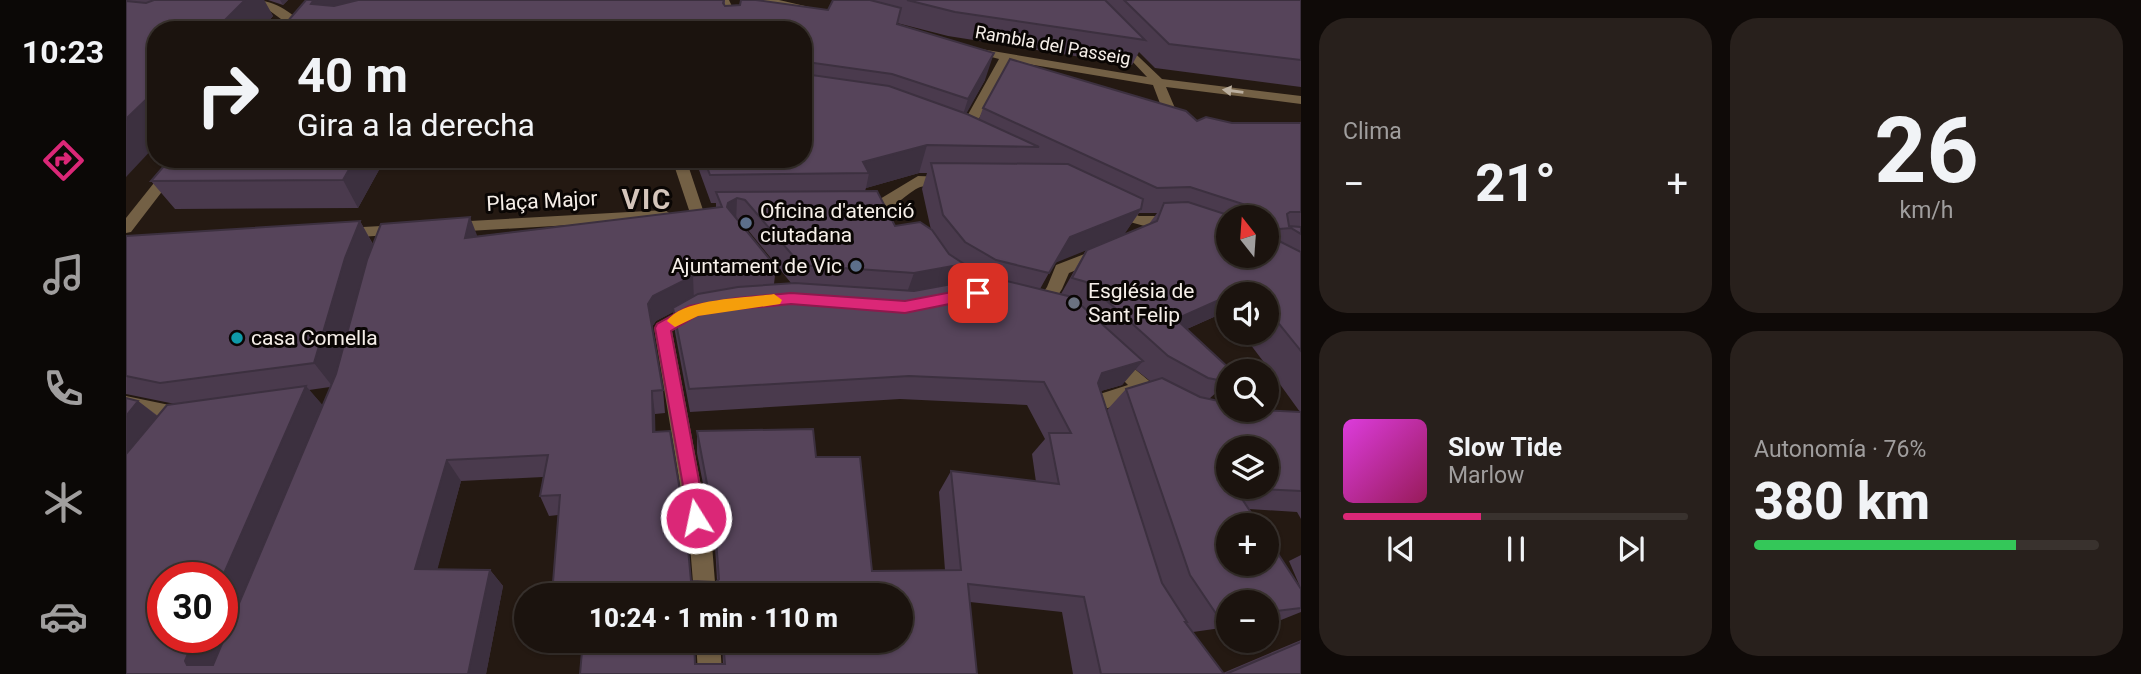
<!DOCTYPE html>
<html lang="es">
<meta charset="utf-8">
<style>
body{margin:0;font-family:Roboto,sans-serif;background:#28201c;color:#f1f3f6;height:100vh;display:flex;flex-direction:column;font-size:26px;white-space:nowrap}
*{box-sizing:border-box;margin:0}
p{font-size:23px;color:#a09e9e}
.icon{flex:none;width:38px;height:38px;fill:none;stroke:currentColor;stroke-width:2;stroke-linecap:round;stroke-linejoin:round}
.map{position:relative;flex:1;overflow:hidden}
.side{display:flex;flex-direction:column;gap:18px;padding:18px;background:#0f0a08;width:840px}
.side>*{flex:none}
.hud{position:absolute;left:21px;top:21px;width:665px;height:147px;border-radius:28px;box-shadow:0 2px 5px #0004,0 0 0 2px #39322e;background:#1b130e;color:#f1f3f6;overflow:hidden}
.needle{width:46px;rotate:343deg}
.fabs{position:absolute;left:1090px;top:205px;display:grid;gap:14px}
.fabs a{display:grid;place-items:center;width:63px;height:63px;border-radius:50%;background:#1b130e;box-shadow:0 2px 5px #0004,0 0 0 2px #39322e;font-size:35px}
.speed{position:absolute;left:21px;top:562px;display:flex;gap:14px;font-size:35px;font-weight:700;text-align:center}
.speed>*{display:grid;place-content:center;width:91px;height:91px;border-radius:50%;background:#1b130e;box-shadow:0 2px 5px #0004,0 0 0 2px #39322e;line-height:1}
.speed .limit{border:10px solid #d22;background:#fff;color:#111}
.pin{position:absolute;display:grid;place-items:center;width:60px;height:60px;color:#fff;margin:-30px;border-radius:14px;box-shadow:0 4px 10px #0006}
.me{position:absolute;width:77px;margin:-38px;rotate:350deg;stroke-linejoin:round;filter:drop-shadow(0 0 5px #0008)}
.turn{display:flex;align-items:center;gap:24px;height:147px;padding:0 35px;font-size:32px}
.turn .icon{width:91px;height:91px;stroke-width:2.5}
.turn b{display:block;font-size:49px;line-height:60px}
.big{font-size:52px;font-weight:800;line-height:1.1}
.side .card{flex:1;display:flex;flex-direction:column;justify-content:center;gap:10px;min-width:0;padding:0 24px;border-radius:28px;background:#28201c}
.side .dial{align-items:center;gap:0}
.dial b{font-size:91px;line-height:1}
.song{display:flex;align-items:center;gap:21px}
.cover{width:84px;height:84px;border-radius:10px;background:linear-gradient(135deg,hsl(300 70% 55%),hsl(330 70% 35%))}
.played{height:7px;border-radius:4px;background:linear-gradient(90deg,#db2777 40%,#39322e 40%)}
.keys{display:flex;justify-content:space-around;direction:ltr}
.heat{display:flex;justify-content:space-between;align-items:center;font-size:38px;direction:ltr}
.charge{height:10px;border-radius:5px;background:linear-gradient(90deg,#34c759 76%,#39322e 0)}
.side .tiles{flex:1;display:grid;gap:18px;grid-template-columns:repeat(2,1fr)}
.trip{position:absolute;left:388px;top:583px;width:399px;height:70px;border-radius:35px;background:#1b130e;box-shadow:0 2px 5px #0004,0 0 0 2px #39322e;font-weight:800;line-height:70px;text-align:center}
main{display:flex;flex:1;min-height:0}
.tabs{display:flex;flex-direction:column;width:126px;justify-content:space-around;align-items:center;background:#0b0806;color:#a09e9e}
.tabs .icon{width:49px;height:49px}
.tabs .current{color:#db2777}
.tabs b{font-size:32px;color:#f1f3f6}
.map>svg:first-child{display:block}
</style>
<main>
<nav class="tabs">
<b>10:23</b>
<svg class="icon current" aria-label="directions" viewBox="0 0 24 24"><path d="M12 3l9 9-9 9-9-9zM9 14v-3h6M13 9l2 2-2 2"/></svg>
<svg class="icon" aria-label="music" viewBox="0 0 24 24"><path d="M9 18V5l10-2v13"/><circle cx="6" cy="18" r="3"/><circle cx="16" cy="16" r="3"/></svg>
<svg class="icon" aria-label="phone" viewBox="0 0 24 24"><path d="M5 4h4l2 5-3 2q2 4 5 5l2-3 5 2v4C11 20 4 13 5 4z"/></svg>
<svg class="icon" aria-label="climate" viewBox="0 0 24 24"><path d="M12 3v18M4 7l16 10M4 17L20 7"/></svg>
<svg class="icon" aria-label="car" viewBox="0 0 24 24"><path d="M5 17H2v-5l4-1 3-4h7l3 4 3 1v5h-3M9 17h6M6 11h13"/><circle cx="7" cy="17" r="2"/><circle cx="17" cy="17" r="2"/></svg>
</nav>
<div class="map">
<svg width="1175" height="674" viewBox="0 0 1175 674">
<rect width="100%" height="100%" fill="#241912"/>
<g fill="none" stroke-linecap="round" stroke-linejoin="round">
<path fill="#736045" fill-rule="evenodd" d="M 129,0 C 148,0 170,14 181,30 L 170,30 Z
M 593,0 L 603,0 L 612,19 L 611,30 L 599,30 L 602,19 Z
M 629,0 L 653,0 L 692,9 L 687,12 Z
M 993,38 L 1036,79 L 1175,96 L 1175,104 L 1040,87 L 1057,127 L 1050,131 L 1043,127 L 1027,85 L 884,61 L 842,139 L 837,140 L 830,136 L 873,59 L 843,51 L 843,47 L 1021,77 L 989,43 L 989,39 Z
M 47,159 L 61,159 L 5,232 L 0,233 L 0,218 Z
M 546,159 L 560,159 L 578,213 L 576,217 L 566,217 L 564,213 Z
M 792,176 L 821,177 L 828,182 C 818,192 803,182 792,188 C 778,195 760,217 744,213 L 742,209 L 744,205 Z
M 987,204 L 1013,216 L 1047,216 L 1055,221 C 1039,237 999,221 982,213 L 980,209 L 982,205 Z
M 539,210 L 546,215 L 544,219 L 326,232 L 318,227 L 326,222 Z
M 274,225 L 279,226 L 282,230 L 279,234 L 218,238 L 210,233 L 218,228 Z
M 974,248 L 980,250 L 982,254 L 980,258 L 943,273 L 936,289 L 920,314 L 908,314 L 906,309 L 921,287 L 930,265 Z
M 568,304 L 574,305 L 576,310 L 574,315 L 546,331 L 586,545 L 590,595 L 568,595 L 564,545 L 528,328 L 531,323 Z
M 987,354 L 993,356 L 1039,394 L 1041,400 L 1039,406 C 1028,409 1023,404 1015,397 L 976,410 L 974,420 L 967,422 L 960,420 L 956,405 L 958,399 L 1002,385 L 978,361 L 981,356 Z
M 0,396 L 58,408 L 65,410 L 68,416 L 65,422 L 58,424 L 0,412 Z
M 570,640 L 594,640 L 596,674 L 572,674 Z"/>
</g>
<path fill="#4a3a4d" fill-rule="evenodd" d="M 0,0 L 138,0 L 147,16 L 135,30 L 30,30 L 0,177 Z
M 142,0 L 162,0 L 157,5 Z
M 180,0 L 599,0 L 599,6 L 702,10 L 707,0 L 1175,0 L 1175,87 L 1029,68 L 1013,52 L 1006,65 L 822,36 L 771,23 L 771,24 L 859,80 L 840,113 L 853,119 L 857,108 L 1106,123 L 1175,123 L 1175,519 L 1171,512 L 1123,509 L 1175,589 L 1175,612 L 1150,622 L 1141,623 L 1141,602 L 1102,602 L 1102,627 L 1067,632 L 1097,673 L 1175,640 L 1175,674 L 947,674 L 936,612 L 844,602 L 851,674 L 570,664 L 597,664 L 596,640 L 775,640 L 426,595 L 432,515 L 423,516 L 414,496 L 417,477 L 335,481 L 311,569 L 364,570 L 377,586 L 360,674 L 0,674 L 12,401 L 32,416 L 49,404 L 0,394 L 0,236 L 234,221 L 247,244 L 351,236 L 590,208 L 590,203 L 585,203 L 569,159 L 677,159 L 677,30 ZM 793,173 L 801,173 L 796,189 L 805,230 L 769,226 L 739,191 L 740,188 ZM 1013,213 L 1031,213 L 1023,224 L 998,234 ZM 1102,217 L 1141,217 L 1102,256 ZM 616,225 L 618,225 L 665,283 L 648,284 L 650,267 ZM 960,250 L 935,294 L 914,289 L 929,262 ZM 834,271 L 848,280 L 829,283 ZM 1102,294 L 1141,294 L 1141,332 L 1115,332 L 1143,369 L 1174,412 L 1102,410 L 1083,399 L 1102,382 L 1061,329 L 1099,312 L 1102,317 ZM 547,312 L 549,332 L 564,412 L 774,399 L 901,405 L 919,439 L 906,454 L 910,482 L 825,471 L 813,492 L 819,570 L 746,571 L 690,457 L 571,431 L 571,453 L 589,545 L 591,580 L 590,582 L 565,581 L 529,432 L 529,414 L 539,413 L 537,390 L 526,327 L 530,321 ZM 1009,369 L 1024,381 L 1000,389 L 981,410 L 975,391 L 996,385 ZM 204,387 L 197,406 L 183,390 Z
M 44,159 L 259,159 L 232,208 L 49,209 L 25,181 Z
M 1175,555 L 1175,589 L 1163,561 Z"/>
<path fill="#3c303f" d="M 119,0 L 138,0 L 147,16 L 135,30 L 89,30 Z
M 154,0 L 162,0 L 157,5 Z
M 191,0 L 301,0 L 199,27 L 185,4 L 187,1 Z
M 868,53 L 859,80 L 833,127 L 842,99 Z
M 30,90 L 30,145 L 0,177 L 0,119 Z
M 801,145 L 793,173 L 740,188 L 743,173 L 737,162 Z
M 229,159 L 259,159 L 232,208 L 217,180 Z
M 611,198 L 610,224 L 601,233 L 602,203 Z
M 1015,209 L 998,235 L 929,263 L 944,237 Z
M 344,217 L 354,243 L 339,238 Z
M 234,221 L 248,247 L 207,387 L 188,363 L 219,258 Z
M 838,264 L 827,289 L 779,298 L 788,273 Z
M 567,276 L 568,301 L 530,321 L 525,328 L 522,304 L 527,296 Z
M 1123,288 L 1116,294 L 1107,294 Z
M 1102,296 L 1102,309 L 1099,312 L 1029,343 L 1050,319 Z
M 1017,361 L 996,385 L 957,396 L 976,373 Z
M 180,386 L 200,409 L 93,673 L 61,665 L 59,661 L 69,637 L 96,637 L 96,578 Z
M 526,391 L 529,414 L 530,453 L 527,432 Z
M 12,401 L 41,424 L 0,475 L 0,416 Z
M 321,460 L 335,481 L 307,586 L 289,569 Z
M 364,570 L 377,586 L 360,674 L 342,674 Z"/>
<path fill="#56445a" stroke="#3c303f" stroke-width="2" fill-rule="evenodd" d="M 28,0 L 119,0 L 89,30 L 30,30 L 30,90 L 0,119 L 0,1 L 20,3 Z
M 180,0 L 191,0 L 187,1 L 185,4 L 208,6 L 232,0 L 598,0 L 597,3 L 599,6 L 614,5 L 615,0 L 630,0 L 702,10 L 707,0 L 744,0 L 775,8 L 771,24 L 868,53 L 842,99 L 766,74 L 681,62 L 678,65 L 678,74 L 763,86 L 841,114 L 913,147 L 801,145 L 737,162 L 743,173 L 584,175 L 578,159 L 677,159 L 677,30 L 154,30 Z
M 781,0 L 979,0 L 1019,40 L 829,12 Z
M 998,0 L 1175,0 L 1175,60 L 1043,44 Z
M 884,59 L 1060,111 L 1071,121 L 1080,117 L 1106,123 L 1175,123 L 1175,212 L 1164,212 L 1161,214 L 1163,226 L 1175,227 L 1175,234 L 1165,228 L 1141,230 L 1145,237 L 1175,252 L 1175,351 L 1141,309 L 1141,294 L 1128,294 L 1123,288 L 1107,294 L 1102,294 L 1102,296 L 1050,319 L 1106,371 L 1102,371 L 1102,382 L 1082,378 L 1042,356 L 960,282 L 946,278 L 961,250 L 1031,221 L 1038,203 L 1062,202 L 1108,217 L 1102,217 L 1102,256 L 1141,256 L 1141,217 L 1126,217 L 1126,207 L 1064,187 L 1031,188 L 857,108 Z
M 44,159 L 229,159 L 217,180 L 25,181 Z
M 805,163 L 942,164 L 1017,199 L 1015,209 L 944,237 L 923,273 L 870,260 L 839,242 L 817,215 Z
M 751,191 L 769,226 L 794,222 L 806,230 L 823,254 L 838,264 L 788,273 L 675,265 L 619,200 L 611,198 L 602,203 L 601,207 L 650,267 L 567,276 L 527,296 L 522,304 L 537,390 L 526,391 L 527,432 L 544,431 L 560,527 L 565,581 L 590,582 L 593,579 L 589,526 L 571,431 L 687,429 L 690,457 L 734,457 L 746,571 L 835,570 L 825,471 L 933,484 L 923,433 L 945,433 L 918,382 L 783,376 L 563,389 L 547,308 L 572,294 L 612,287 L 669,283 L 788,291 L 864,277 L 946,297 L 1017,361 L 976,373 L 972,383 L 1036,583 L 1061,622 L 1059,622 L 1098,674 L 975,674 L 958,597 L 842,584 L 851,674 L 454,674 L 457,640 L 568,640 L 569,664 L 599,664 L 597,640 L 775,640 L 775,595 L 426,595 L 434,495 L 414,496 L 422,455 L 321,460 L 289,569 L 364,570 L 342,674 L 0,674 L 0,454 L 41,405 L 180,386 L 96,578 L 37,578 L 37,637 L 69,637 L 59,661 L 61,665 L 87,665 L 210,374 L 241,260 L 255,224 L 344,217 L 339,238 L 596,207 L 590,192 Z
M 234,221 L 219,258 L 188,363 L 34,383 L 0,376 L 0,236 Z
M 1036,378 L 1074,397 L 1102,403 L 1102,410 L 1131,410 L 1175,412 L 1175,491 L 1109,488 L 1133,525 L 1102,525 L 1102,564 L 1141,564 L 1141,537 L 1175,589 L 1175,608 L 1141,612 L 1141,602 L 1102,602 L 1102,617 L 1093,618 L 1064,575 L 1000,389 ZM 1102,448 L 1141,448 L 1141,486 L 1102,486 Z
M 0,398 L 12,401 L 0,416 Z
M 1175,642 L 1175,674 L 1100,674 Z"/>
<defs><path id="oneway-solid" d="M-6-.8H1V-3.2L6.5 0L1 3.2V.8H-6Z" transform="scale(1.75)"/></defs>
<use fill="#bbaf9f" href="#oneway-solid" transform="translate(1107 91) rotate(-172)"/>
<path fill="#db2777" stroke="#8e194d" stroke-width="2" d="M 852,287 L 858,289 L 860,293 L 858,297 L 779,313 L 665,304 L 611,309 L 572,315 L 545,331 L 580,518 L 577,525 L 570,527 L 564,525 L 529,328 L 531,324 L 563,306 L 611,298 L 665,293 L 779,301 Z"/>
<path fill="#f59e0b" d="M 648,294 L 656,300 L 654,304 L 572,316 L 549,327 L 541,321 C 556,298 622,298 648,294 Z"/>
<g fill="#5c6f8a" stroke="#0a0604" stroke-width="2.5">
<circle cx="620" cy="223" r="7"/>
<circle cx="730" cy="266" r="7"/>
</g>
<circle fill="#6b7280" stroke="#0a0604" stroke-width="2.5" cx="948" cy="303" r="7"/>
<circle fill="#0f9aa8" stroke="#0a0604" stroke-width="2.5" cx="111" cy="338" r="7"/>
<g text-anchor="middle" dominant-baseline="central" stroke-width="6" stroke-linejoin="round" paint-order="stroke">
<g font-size="18" fill="#f6efe9" stroke="#0a0604">
<text transform="translate(927 45) rotate(10)">Rambla del Passeig</text>
</g>
<g font-size="21" fill="#f6efe9" stroke="#0a0604">
<text transform="translate(416 201) rotate(-3)">Plaça Major</text>
</g>
<g font-size="21" fill="#f6efe9" stroke="#0a0604" text-anchor="start">
<text x="634" y="211">Oficina d'atenció<tspan x="634" dy="24">ciutadana</tspan></text>
<text x="716" y="266" text-anchor="end">Ajuntament de Vic</text>
<text x="962" y="291">Església de<tspan x="962" dy="24">Sant Felip</tspan></text>
<text x="125" y="338">casa Comella</text>
</g>
<g font-size="28" font-weight="bold" letter-spacing="2" fill="#d4c5bb" stroke="#0a0604">
<text x="521" y="199">VIC</text>
</g>
</g>
</svg>
<div class="fabs">
<a><svg class="needle" viewBox="-14 -14 28 28"><path d="M0-13l5 13h-10z" fill="#e53935"/><path d="M0 13l5-13h-10z" fill="#a09e9e"/></svg></a>
<a><svg class="icon" aria-label="sound" viewBox="0 0 24 24"><path d="M4 9h4l5-4v14l-5-4H4zM17 9q2 3 0 6"/></svg></a>
<a><svg class="icon" aria-label="search" viewBox="0 0 24 24"><circle cx="10" cy="10" r="6"/><path d="M15 15l6 6"/></svg></a>
<a><svg class="icon" aria-label="layers" viewBox="0 0 24 24"><path d="M12 4l9 5-9 5-9-5zM3 14l9 5 9-5"/></svg></a>
<a>+</a>
<a>−</a>
</div>
<div class="speed"><div class="limit">30</div></div>
<div class="pin" style="left:852px;top:293px;background:#d93025"><svg class="icon" aria-label="arrive" viewBox="0 0 24 24"><path d="M6 21V4h12l-3 4 3 4H6"/></svg></div>
<svg class="me" style="left:570px;top:518px" viewBox="-20 -20 40 40"><circle r="17" fill="#db2777" stroke="#fff" stroke-width="3"/><path d="M0-11L8 9 0 5-8 9z" fill="#fff"/></svg>
<div class="trip">10:24 · 1 min · 110 m</div>
<div class="hud">
<div class="turn"><svg class="icon" aria-label="right" viewBox="0 0 24 24"><path d="M7 20v-9h11M14 6l5 5-5 5"/></svg><div><b>40 m</b>Gira a la derecha</div></div>
</div>
</div>
<section class="side">
<div class="tiles">
<div class="card"><p>Clima</p>
<div class="heat"><a>−</a><b class="big">21°</b><a>+</a></div>
</div>
<div class="card dial"><b>26</b><p>km/h</p></div>
<div class="card">
<div class="song"><i class="cover"></i><div><b>Slow Tide</b><p>Marlow</p></div></div>
<div class="played"></div>
<div class="keys"><svg class="icon" aria-label="previous" viewBox="0 0 24 24"><path d="M18 5L8 12l10 7zM5 5v14"/></svg><svg class="icon" aria-label="pause" viewBox="0 0 24 24"><path d="M8 5v14M16 5v14"/></svg><svg class="icon" aria-label="next" viewBox="0 0 24 24"><path d="M6 5l10 7-10 7zM19 5v14"/></svg></div>
</div>
<div class="card"><p>Autonomía · 76%</p><b class="big">380 km</b><div class="charge"></div></div>
</div>
</section>
</main>
